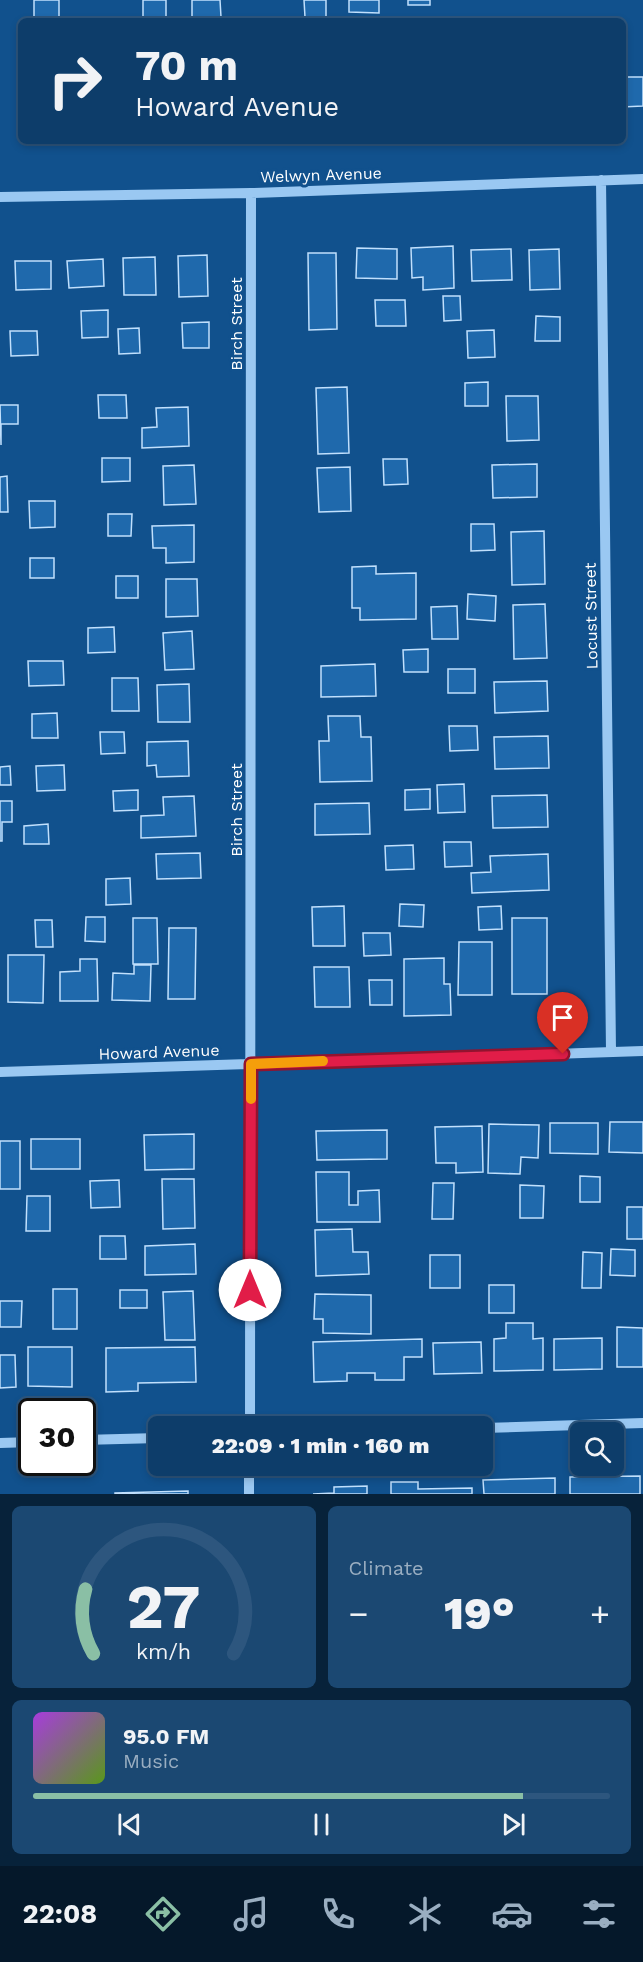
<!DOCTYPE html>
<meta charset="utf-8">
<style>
body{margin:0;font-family:"Work Sans",sans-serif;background:#1b4872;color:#f1f3f6;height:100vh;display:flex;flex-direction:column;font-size:22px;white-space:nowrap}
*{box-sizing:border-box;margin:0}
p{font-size:20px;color:#9aaec1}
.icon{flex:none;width:33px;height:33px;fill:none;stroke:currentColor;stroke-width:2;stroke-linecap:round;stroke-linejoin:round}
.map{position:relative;height:1494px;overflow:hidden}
.panel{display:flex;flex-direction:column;gap:12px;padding:12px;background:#07223a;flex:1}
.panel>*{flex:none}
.guide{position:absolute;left:18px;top:18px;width:608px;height:126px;border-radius:9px;box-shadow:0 3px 9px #0003,0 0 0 2px #2d567e;background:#0d3d6a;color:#f1f3f6;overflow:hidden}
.buttons{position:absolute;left:570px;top:1422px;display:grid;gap:12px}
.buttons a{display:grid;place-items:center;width:54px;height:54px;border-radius:9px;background:#0d3d6a;box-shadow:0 3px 9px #0003,0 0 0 2px #2d567e;font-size:30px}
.speed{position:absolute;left:18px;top:1398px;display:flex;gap:12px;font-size:30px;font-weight:700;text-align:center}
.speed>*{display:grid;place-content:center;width:78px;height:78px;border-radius:50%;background:#0d3d6a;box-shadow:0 3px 9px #0003,0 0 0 2px #2d567e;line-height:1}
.speed .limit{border:3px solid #111;border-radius:9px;background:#fff;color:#111}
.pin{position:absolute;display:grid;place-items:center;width:51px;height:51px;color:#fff;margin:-62px -26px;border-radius:50% 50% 50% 0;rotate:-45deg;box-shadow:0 0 6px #0007}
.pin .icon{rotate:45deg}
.me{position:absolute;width:66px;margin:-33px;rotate:0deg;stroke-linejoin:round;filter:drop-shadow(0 0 4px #0008)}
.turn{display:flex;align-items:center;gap:21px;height:126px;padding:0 18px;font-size:27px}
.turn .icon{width:78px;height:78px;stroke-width:2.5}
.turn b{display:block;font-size:42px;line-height:51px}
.big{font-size:45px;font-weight:800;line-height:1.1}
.panel .widget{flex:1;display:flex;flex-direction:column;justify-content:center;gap:9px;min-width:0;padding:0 21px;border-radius:9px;background:#1b4872}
.panel .dial{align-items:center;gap:0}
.dial svg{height:156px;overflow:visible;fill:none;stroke:#2d567e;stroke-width:7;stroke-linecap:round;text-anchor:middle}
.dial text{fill:#f1f3f6;stroke:none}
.song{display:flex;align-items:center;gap:18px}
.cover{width:72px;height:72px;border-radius:9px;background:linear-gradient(135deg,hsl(280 70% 55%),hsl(90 70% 35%))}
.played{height:6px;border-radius:3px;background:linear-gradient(90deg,#8abfa5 85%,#2d567e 85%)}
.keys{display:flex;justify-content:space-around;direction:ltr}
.heat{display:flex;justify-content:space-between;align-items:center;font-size:33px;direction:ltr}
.panel .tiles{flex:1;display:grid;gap:12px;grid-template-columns:1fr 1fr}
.widget:last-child{grid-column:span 2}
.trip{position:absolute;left:148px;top:1416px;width:345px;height:60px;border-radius:9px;background:#0d3d6a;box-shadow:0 3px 9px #0003,0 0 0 2px #2d567e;font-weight:800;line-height:60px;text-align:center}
.tabs{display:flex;height:96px;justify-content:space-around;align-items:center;background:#05182a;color:#9aaec1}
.tabs .icon{width:42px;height:42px}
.tabs .current{color:#8abfa5}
.tabs b{font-size:27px;color:#f1f3f6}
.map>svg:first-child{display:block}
</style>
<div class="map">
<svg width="643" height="1494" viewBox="0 0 643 1494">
<rect width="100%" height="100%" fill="#11518d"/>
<path fill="#1f69ac" stroke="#c1e0fd" stroke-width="1.5" d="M 34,0 L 59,0 L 59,18 L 34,18 Z
M 143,0 L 166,0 L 166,17 L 143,17 Z
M 192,0 L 220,0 L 221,17 L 192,18 Z
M 304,0 L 326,0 L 326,17 L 305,17 Z
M 349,0 L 379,0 L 379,13 L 349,12 Z
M 408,0 L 430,0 L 430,5 L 408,5 Z
M 622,77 L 643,77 L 643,106 L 622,107 Z
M 453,246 L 454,288 L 423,290 L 423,277 L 412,278 L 411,248 Z
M 357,248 L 397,249 L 397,279 L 356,278 Z
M 511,249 L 512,280 L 472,281 L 471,250 Z
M 559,249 L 560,289 L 530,290 L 529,250 Z
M 308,253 L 336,253 L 337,329 L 309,330 Z
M 207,255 L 208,296 L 179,297 L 178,256 Z
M 155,257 L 156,295 L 124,295 L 123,258 Z
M 103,259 L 104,286 L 69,288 L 67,261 Z
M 15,261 L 51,261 L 51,289 L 16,290 Z
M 443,296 L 460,296 L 461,320 L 444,321 Z
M 375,300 L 405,300 L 406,326 L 376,326 Z
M 108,310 L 108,337 L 82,338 L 81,311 Z
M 536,316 L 560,317 L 560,341 L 535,341 Z
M 209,322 L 209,348 L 183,348 L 182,323 Z
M 139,328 L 140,353 L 119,354 L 118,329 Z
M 494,330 L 495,357 L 468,358 L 467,331 Z
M 10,331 L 37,331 L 38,355 L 11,356 Z
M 488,382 L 488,406 L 465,406 L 465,383 Z
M 347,387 L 349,453 L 318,454 L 316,388 Z
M 98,395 L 126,395 L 127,418 L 99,418 Z
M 506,396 L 538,396 L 539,440 L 507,441 Z
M 0,405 L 18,405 L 18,424 L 1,424 L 1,445 Z
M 188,407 L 189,446 L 142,448 L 142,428 L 157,427 L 156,408 Z
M 102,458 L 130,458 L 130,481 L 102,482 Z
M 383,459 L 407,459 L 408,484 L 384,485 Z
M 537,464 L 537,497 L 493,498 L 492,465 Z
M 194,465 L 196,504 L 164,505 L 163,466 Z
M 350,467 L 351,511 L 319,512 L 317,468 Z
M 7,476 L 8,512 L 0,512 L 0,477 Z
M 29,501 L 55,501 L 55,527 L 30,528 Z
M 108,514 L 132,514 L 131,536 L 108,536 Z
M 471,524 L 494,524 L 495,550 L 471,551 Z
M 194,525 L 194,562 L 166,563 L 166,548 L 153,548 L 152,526 Z
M 544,531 L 545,584 L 512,585 L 511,532 Z
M 30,558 L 54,558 L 54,578 L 30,578 Z
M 376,566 L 376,574 L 416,573 L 416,619 L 360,620 L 360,608 L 352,608 L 352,567 Z
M 116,576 L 138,576 L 138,598 L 116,598 Z
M 166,579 L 197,579 L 198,616 L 166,617 Z
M 468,594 L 496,596 L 495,621 L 467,619 Z
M 545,604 L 547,658 L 514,659 L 513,605 Z
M 457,606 L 458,639 L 432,639 L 431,607 Z
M 114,627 L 115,652 L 88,653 L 88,628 Z
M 192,631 L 194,669 L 165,670 L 163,633 Z
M 428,649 L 428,672 L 404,672 L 403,650 Z
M 28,661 L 63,661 L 64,685 L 29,686 Z
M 375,664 L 376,696 L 321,697 L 321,666 Z
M 448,669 L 475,669 L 475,693 L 448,693 Z
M 112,678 L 138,678 L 139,711 L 112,711 Z
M 547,681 L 548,711 L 495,713 L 494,682 Z
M 189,684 L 190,722 L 158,722 L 157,685 Z
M 57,713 L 58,738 L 32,738 L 32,714 Z
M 328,716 L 360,716 L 361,737 L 371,737 L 372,781 L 320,782 L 319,741 L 329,741 Z
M 449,726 L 477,726 L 478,750 L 450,751 Z
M 100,732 L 124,732 L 125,753 L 101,754 Z
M 548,736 L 549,768 L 495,769 L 494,737 Z
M 188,741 L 189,776 L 157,777 L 156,765 L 147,766 L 147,742 Z
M 64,765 L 65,790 L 37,791 L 36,766 Z
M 10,766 L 11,785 L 0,785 L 0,767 Z
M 464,784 L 465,812 L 438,813 L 437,785 Z
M 430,789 L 430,809 L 405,810 L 405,790 Z
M 138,790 L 138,810 L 114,811 L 113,791 Z
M 547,795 L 548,827 L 493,828 L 492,796 Z
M 194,796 L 196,836 L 141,838 L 141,816 L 164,815 L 163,797 Z
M 0,801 L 12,801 L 12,822 L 2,822 L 2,841 L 0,841 Z
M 369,803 L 370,834 L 315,835 L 315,804 Z
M 48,824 L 49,844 L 24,844 L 24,826 Z
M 444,842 L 471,842 L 472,866 L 445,867 Z
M 413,845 L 414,869 L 386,870 L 385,846 Z
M 200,853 L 201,878 L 157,879 L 156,854 Z
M 548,854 L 549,890 L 472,893 L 471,873 L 491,872 L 490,856 Z
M 130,878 L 131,904 L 106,905 L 106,879 Z
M 400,904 L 424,905 L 423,927 L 399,926 Z
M 344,906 L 345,946 L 313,946 L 312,907 Z
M 501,906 L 502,929 L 479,930 L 478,907 Z
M 86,917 L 105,917 L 105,942 L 85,941 Z
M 133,918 L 157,918 L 158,964 L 133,964 Z
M 512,918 L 547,918 L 547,994 L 512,994 Z
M 35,920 L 52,920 L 53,947 L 36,947 Z
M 169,928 L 196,928 L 195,999 L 168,999 Z
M 363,933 L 390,933 L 391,955 L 364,956 Z
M 459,942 L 492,942 L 492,995 L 458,995 Z
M 8,955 L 44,955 L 43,1003 L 8,1002 Z
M 444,958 L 444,984 L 450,984 L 451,1015 L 404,1016 L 404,959 Z
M 80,959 L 97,959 L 98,1001 L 60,1001 L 60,972 L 80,971 Z
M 134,965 L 151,965 L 150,1001 L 112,1000 L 113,973 L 134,974 Z
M 314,967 L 349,967 L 350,1007 L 315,1007 Z
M 369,980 L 392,980 L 392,1005 L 370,1005 Z
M 610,1122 L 643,1122 L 643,1153 L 609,1152 Z
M 550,1123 L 598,1123 L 598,1154 L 550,1153 Z
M 489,1124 L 539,1125 L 538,1158 L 521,1157 L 520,1174 L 488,1173 Z
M 482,1126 L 483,1172 L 456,1173 L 456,1163 L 436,1163 L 435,1127 Z
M 387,1130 L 387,1159 L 317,1160 L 316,1131 Z
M 194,1134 L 194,1169 L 145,1170 L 144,1135 Z
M 31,1139 L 80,1139 L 80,1169 L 31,1169 Z
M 0,1141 L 20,1141 L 20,1189 L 0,1189 Z
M 316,1172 L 349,1172 L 349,1205 L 358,1205 L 358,1191 L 379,1190 L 380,1222 L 317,1222 Z
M 580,1176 L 600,1177 L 600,1202 L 580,1202 Z
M 162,1179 L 194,1179 L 195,1228 L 163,1229 Z
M 119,1180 L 120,1207 L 91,1208 L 90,1181 Z
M 433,1183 L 454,1183 L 453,1219 L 432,1219 Z
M 520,1185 L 544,1186 L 543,1218 L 520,1218 Z
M 27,1196 L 50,1196 L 50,1231 L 26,1231 Z
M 627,1207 L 643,1207 L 643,1239 L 627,1239 Z
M 352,1229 L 353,1252 L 368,1252 L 369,1274 L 316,1276 L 315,1230 Z
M 100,1236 L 125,1236 L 126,1259 L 100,1259 Z
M 195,1244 L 196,1274 L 145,1275 L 145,1246 Z
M 611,1249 L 635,1250 L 635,1276 L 610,1275 Z
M 583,1252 L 602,1253 L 601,1288 L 582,1288 Z
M 430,1255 L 460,1255 L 460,1288 L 430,1288 Z
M 489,1285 L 514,1285 L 514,1313 L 489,1313 Z
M 53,1289 L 77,1289 L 77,1329 L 53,1329 Z
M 120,1290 L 147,1290 L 147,1308 L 120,1308 Z
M 193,1291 L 195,1340 L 165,1340 L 163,1292 Z
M 315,1294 L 371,1295 L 371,1334 L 323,1333 L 323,1319 L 314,1319 Z
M 0,1301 L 22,1301 L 21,1327 L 0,1327 Z
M 506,1323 L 533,1323 L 533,1339 L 543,1338 L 543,1370 L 494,1371 L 494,1339 L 506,1338 Z
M 617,1327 L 643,1328 L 643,1367 L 617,1367 Z
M 602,1338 L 602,1369 L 554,1370 L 554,1339 Z
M 422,1339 L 422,1357 L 404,1357 L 404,1380 L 375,1380 L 375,1373 L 347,1373 L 347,1381 L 314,1382 L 313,1342 Z
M 481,1342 L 482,1373 L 434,1374 L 433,1343 Z
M 28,1347 L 72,1347 L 72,1387 L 28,1386 Z
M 195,1347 L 196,1382 L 138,1383 L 138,1391 L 106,1392 L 106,1348 Z
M 0,1355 L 15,1355 L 16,1387 L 0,1388 Z
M 640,1476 L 640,1494 L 570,1494 L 570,1477 Z
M 555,1478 L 555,1494 L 484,1494 L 483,1480 Z
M 391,1482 L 418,1482 L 418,1489 L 472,1488 L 472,1494 L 391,1494 Z
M 367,1486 L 367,1494 L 313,1494 L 334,1493 L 334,1487 Z
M 188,1491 L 188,1494 L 115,1494 L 115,1493 Z"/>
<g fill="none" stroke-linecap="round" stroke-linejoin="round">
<path stroke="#9ac8f2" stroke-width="10" d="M 601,180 L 611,1052
M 0,197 L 251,193 L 643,179
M 0,1072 L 643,1051
M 250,1426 L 251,193
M 483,1428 L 643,1423
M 82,1440 L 159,1438
M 0,1443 L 32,1442
M 249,1494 L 249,1466"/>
</g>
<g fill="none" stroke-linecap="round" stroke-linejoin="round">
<g stroke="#92132f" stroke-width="15">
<path id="route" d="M 250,1290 L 251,1064 L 563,1054"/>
</g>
<use href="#route" stroke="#e11d48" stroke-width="10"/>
<path stroke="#f59e0b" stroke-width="10" d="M 251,1099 L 251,1064 L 323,1061"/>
</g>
<g text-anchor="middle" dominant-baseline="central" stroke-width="6" stroke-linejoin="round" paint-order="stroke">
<g font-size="16" fill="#fff" stroke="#11518d">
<text transform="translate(321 175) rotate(-2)">Welwyn Avenue</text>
<text transform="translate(236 324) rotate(-90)">Birch Street</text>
<text transform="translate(591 616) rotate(-91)">Locust Street</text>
<text transform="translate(236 810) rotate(-90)">Birch Street</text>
<text transform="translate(159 1052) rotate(-2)">Howard Avenue</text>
</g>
</g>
</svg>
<div class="buttons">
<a><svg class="icon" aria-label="search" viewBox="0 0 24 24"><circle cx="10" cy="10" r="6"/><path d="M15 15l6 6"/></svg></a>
</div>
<div class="speed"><div class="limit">30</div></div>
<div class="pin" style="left:563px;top:1054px;background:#d93025"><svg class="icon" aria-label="arrive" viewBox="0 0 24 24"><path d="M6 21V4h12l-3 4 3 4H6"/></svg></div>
<svg class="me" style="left:250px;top:1290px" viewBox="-20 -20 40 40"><circle r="19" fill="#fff"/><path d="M0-13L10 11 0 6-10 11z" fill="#e11d48"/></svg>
<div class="trip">22:09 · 1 min · 160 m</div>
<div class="guide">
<div class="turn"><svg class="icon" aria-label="right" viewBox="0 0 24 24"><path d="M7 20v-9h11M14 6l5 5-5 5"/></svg><div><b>70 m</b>Howard Avenue</div></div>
</div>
</div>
<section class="panel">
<div class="tiles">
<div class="widget dial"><svg viewBox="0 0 100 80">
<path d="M14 69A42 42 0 1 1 86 69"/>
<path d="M14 69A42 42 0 0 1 10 36" stroke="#8abfa5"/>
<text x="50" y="56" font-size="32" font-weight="700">27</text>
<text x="50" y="72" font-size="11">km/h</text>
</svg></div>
<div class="widget"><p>Climate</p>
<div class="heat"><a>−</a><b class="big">19°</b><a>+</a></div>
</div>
<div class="widget">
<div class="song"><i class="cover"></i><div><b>95.0 FM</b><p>Music</p></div></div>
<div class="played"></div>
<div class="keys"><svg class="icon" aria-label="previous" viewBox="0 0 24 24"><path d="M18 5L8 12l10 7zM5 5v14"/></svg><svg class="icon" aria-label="pause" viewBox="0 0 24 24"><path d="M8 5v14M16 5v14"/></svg><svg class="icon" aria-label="next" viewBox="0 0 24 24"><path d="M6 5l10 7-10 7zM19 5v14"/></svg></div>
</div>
</div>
</section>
<nav class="tabs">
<b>22:08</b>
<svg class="icon current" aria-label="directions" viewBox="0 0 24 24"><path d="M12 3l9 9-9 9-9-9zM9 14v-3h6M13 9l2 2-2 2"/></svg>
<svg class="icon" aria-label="music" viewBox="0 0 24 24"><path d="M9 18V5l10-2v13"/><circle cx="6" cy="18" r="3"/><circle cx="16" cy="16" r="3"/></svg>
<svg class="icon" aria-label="phone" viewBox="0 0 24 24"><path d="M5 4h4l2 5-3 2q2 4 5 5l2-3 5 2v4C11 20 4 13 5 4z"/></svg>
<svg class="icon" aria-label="climate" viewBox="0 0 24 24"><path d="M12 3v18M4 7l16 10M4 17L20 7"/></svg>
<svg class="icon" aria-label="car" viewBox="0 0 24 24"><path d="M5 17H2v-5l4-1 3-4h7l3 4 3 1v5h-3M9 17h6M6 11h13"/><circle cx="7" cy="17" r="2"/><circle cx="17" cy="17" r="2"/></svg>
<svg class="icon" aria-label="filters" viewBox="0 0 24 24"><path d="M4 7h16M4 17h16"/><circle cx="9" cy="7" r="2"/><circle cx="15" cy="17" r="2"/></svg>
</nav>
